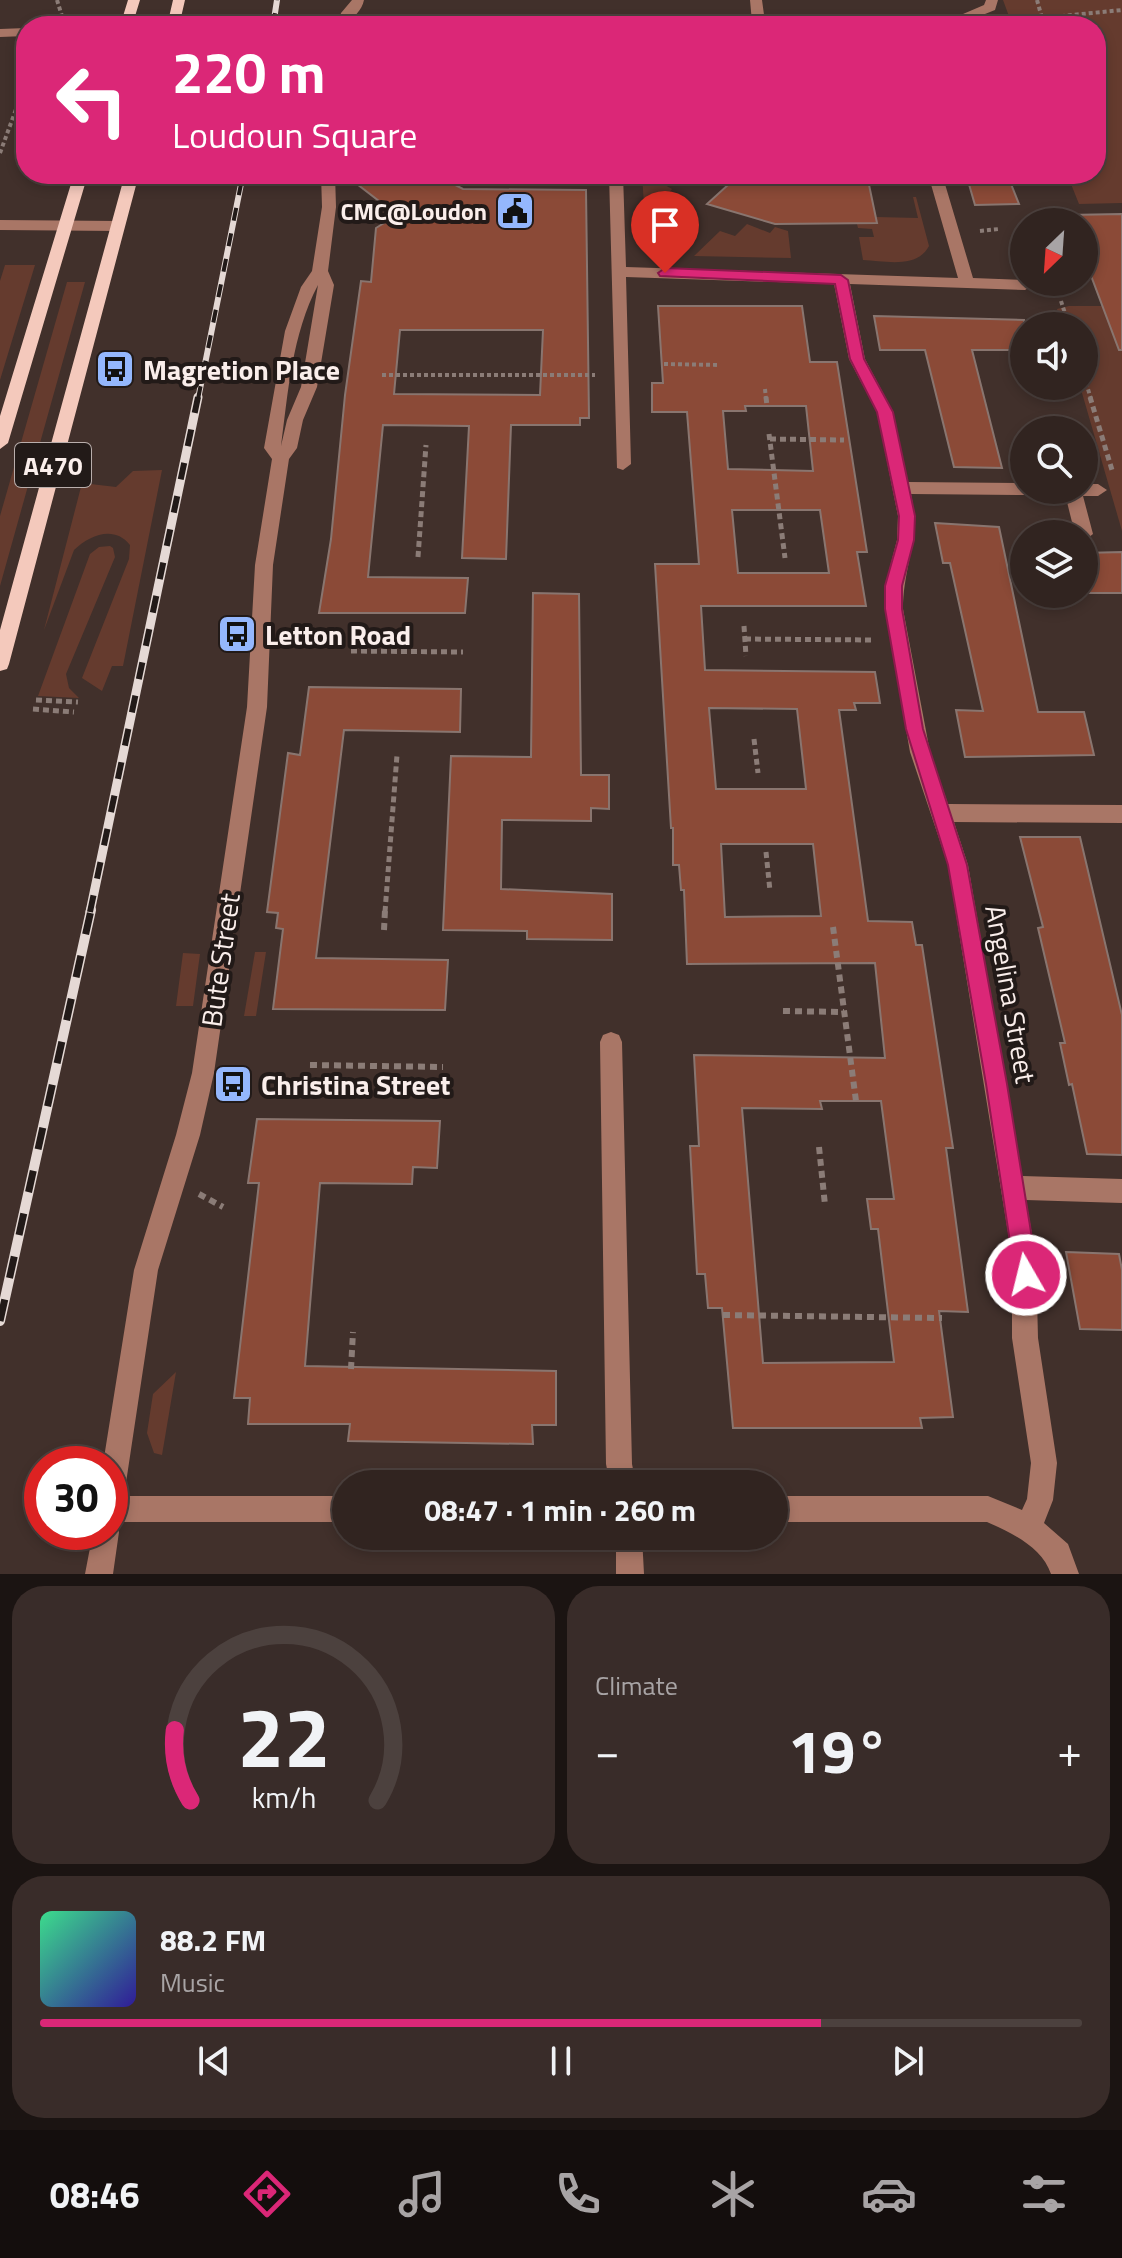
<!DOCTYPE html>
<meta charset="utf-8">
<style>
body{margin:0;font-family:"Titillium Web",sans-serif;background:#392c29;color:#f1f3f6;height:100vh;display:flex;flex-direction:column;font-size:30px;white-space:nowrap}
*{box-sizing:border-box;margin:0}
p{font-size:26px;color:#a8a4a5}
.icon{flex:none;width:44px;height:44px;fill:none;stroke:currentColor;stroke-width:2;stroke-linecap:round;stroke-linejoin:round}
.map{position:relative;height:1574px;overflow:hidden}
.drawer{display:flex;flex-direction:column;gap:12px;padding:12px;background:#1b1412;flex:1}
.drawer>*{flex:none}
.banner{position:absolute;left:16px;top:16px;width:1090px;height:168px;border-radius:32px;box-shadow:0 4px 12px #0003,0 0 0 2px #4c413e;background:#db2777;color:#fff;overflow:hidden}
.needle{width:52px;rotate:205deg}
.controls{position:absolute;left:1010px;top:208px;display:grid;gap:16px}
.controls a{display:grid;place-items:center;width:88px;height:88px;border-radius:50%;background:#312420;box-shadow:0 4px 12px #0003,0 0 0 2px #4c413e;font-size:40px}
.speed{position:absolute;left:24px;top:1446px;display:flex;gap:16px;font-size:40px;font-weight:700;text-align:center}
.speed>*{display:grid;place-content:center;width:104px;height:104px;border-radius:50%;background:#312420;box-shadow:0 4px 12px #0003,0 0 0 2px #4c413e;line-height:1}
.speed .limit{border:12px solid #d22;background:#fff;color:#111}
.pin{position:absolute;display:grid;place-items:center;width:68px;height:68px;color:#fff;margin:-82px -34px;border-radius:50% 50% 50% 0;rotate:-45deg;box-shadow:0 0 8px #0007}
.pin .icon{rotate:45deg}
.me{position:absolute;width:88px;margin:-44px;rotate:352deg;stroke-linejoin:round;filter:drop-shadow(0 0 6px #0008)}
.turn{display:flex;align-items:center;gap:28px;height:168px;padding:0 24px;font-size:36px}
.turn .icon{width:104px;height:104px;stroke-width:2.5}
.turn b{display:block;font-size:56px;line-height:68px}
.big{font-size:60px;font-weight:700;line-height:1.1}
.drawer .widget{flex:1;display:flex;flex-direction:column;justify-content:center;gap:12px;min-width:0;padding:0 28px;border-radius:32px;background:#392c29}
.drawer .dial{align-items:center;gap:0}
.dial svg{height:208px;overflow:visible;fill:none;stroke:#4c413e;stroke-width:7;stroke-linecap:round;text-anchor:middle}
.dial text{fill:#f1f3f6;stroke:none}
.song{display:flex;align-items:center;gap:24px}
.cover{width:96px;height:96px;border-radius:12px;background:linear-gradient(135deg,hsl(150 70% 55%),hsl(250 70% 35%))}
.played{height:8px;border-radius:4px;background:linear-gradient(90deg,#db2777 75%,#4c413e 75%)}
.keys{display:flex;justify-content:space-around;direction:ltr}
.heat{display:flex;justify-content:space-between;align-items:center;font-size:44px;direction:ltr}
.drawer .tiles{flex:1;display:grid;gap:12px;grid-template-columns:1fr 1fr}
.widget:last-child{grid-column:span 2}
.trip{position:absolute;left:332px;top:1470px;width:456px;height:80px;border-radius:40px;background:#312420;box-shadow:0 4px 12px #0003,0 0 0 2px #4c413e;font-weight:700;line-height:80px;text-align:center}
.tabs{display:flex;height:128px;justify-content:space-around;align-items:center;background:#140e0d;color:#a8a4a5}
.tabs .icon{width:56px;height:56px}
.tabs .on{color:#db2777}
.tabs b{font-size:36px;color:#f1f3f6}
.map>svg:first-child{display:block}
</style>
<div class="map">
<svg width="1122" height="1574" viewBox="0 0 1122 1574">
<rect width="100%" height="100%" fill="#41302b"/>
<path fill="#653b2e" d="M 1003,0 L 1122,0 L 1122,203 L 1079,204 L 1067,174 L 1096,174 L 1096,26 L 980,26 L 1010,19 Z
M 642,174 L 660,174 L 661,183 L 672,189 L 668,194 L 685,200 L 673,212 L 684,217 L 653,250 L 646,237 Z
M 913,197 L 916,197 L 929,246 C 917,269 885,261 863,260 L 859,237 L 874,237 L 872,229 L 858,228 L 857,224 L 877,223 L 876,217 L 918,218 Z
M 747,224 L 770,233 L 775,227 L 788,231 L 791,258 L 694,256 L 720,231 L 735,236 Z
M 5,265 L 35,265 L 0,380 L 0,281 Z
M 67,282 L 85,282 L 0,586 L 0,516 Z
M 1069,306 L 1122,306 L 1122,531 L 1080,386 L 1084,386 L 1084,326 L 1062,326 L 1057,309 Z
M 162,470 L 123,666 L 112,666 L 102,691 L 82,678 L 129,559 L 130,545 C 114,525 90,535 74,550 L 44,630 L 82,483 L 116,487 L 133,471 Z
M 110,546 L 113,548 L 115,557 L 66,674 L 69,688 L 79,698 L 38,696 L 90,554 L 99,547 Z
M 255,952 L 266,952 L 256,1016 L 244,1016 Z
M 183,953 L 200,954 L 193,1006 L 176,1006 Z
M 176,1372 L 162,1455 L 154,1453 L 147,1433 L 153,1394 Z"/>
<path fill="#8b4a37" stroke="#89756f" stroke-width="2" fill-rule="evenodd" d="M 344,174 L 434,174 L 463,189 L 586,190 L 589,418 L 580,418 L 580,425 L 511,425 L 506,559 L 462,558 L 469,426 L 383,425 L 368,577 L 468,578 L 465,613 L 319,613 L 331,539 L 345,395 L 361,281 L 371,282 L 376,228 L 397,215 ZM 400,330 L 543,330 L 540,395 L 394,394 Z
M 740,174 L 784,174 L 782,179 L 868,180 L 877,223 L 775,224 L 707,204 Z
M 966,174 L 1007,174 L 1019,204 L 975,205 Z
M 1122,214 L 1122,350 L 1119,350 L 1084,257 L 1084,222 L 1071,222 L 1068,215 Z
M 658,306 L 802,306 L 810,362 L 837,362 L 867,552 L 857,552 L 866,606 L 701,606 L 705,670 L 875,672 L 880,703 L 854,703 L 856,710 L 839,710 L 868,921 L 912,922 L 916,945 L 922,945 L 953,1148 L 946,1148 L 968,1312 L 939,1311 L 953,1417 L 920,1418 L 922,1428 L 733,1428 L 722,1308 L 708,1308 L 705,1274 L 697,1274 L 690,1146 L 699,1146 L 694,1055 L 885,1058 L 875,963 L 687,964 L 684,890 L 681,890 L 679,865 L 673,865 L 673,828 L 671,828 L 655,564 L 699,564 L 687,412 L 652,412 L 652,383 L 663,383 ZM 745,406 L 806,406 L 813,471 L 728,469 L 723,411 L 746,411 ZM 732,510 L 820,510 L 829,573 L 738,573 ZM 709,708 L 797,709 L 806,789 L 716,789 ZM 721,844 L 813,844 L 821,916 L 725,917 ZM 820,1101 L 881,1101 L 894,1199 L 867,1199 L 871,1229 L 878,1229 L 894,1362 L 763,1363 L 742,1108 L 822,1109 Z
M 874,316 L 1024,320 L 1024,350 L 972,350 L 1002,468 L 954,467 L 925,350 L 880,350 Z
M 935,523 L 999,527 L 1038,712 L 1084,712 L 1094,755 L 965,757 L 956,710 L 983,711 L 950,563 L 943,563 Z
M 1122,552 L 1122,593 L 1084,593 L 1084,553 Z
M 533,593 L 579,594 L 581,775 L 609,775 L 609,809 L 591,808 L 591,821 L 502,820 L 501,889 L 612,894 L 612,940 L 527,939 L 527,931 L 443,930 L 451,756 L 531,757 Z
M 309,687 L 461,689 L 460,732 L 344,730 L 316,958 L 448,960 L 445,1010 L 273,1009 L 283,929 L 276,928 L 278,913 L 267,912 L 288,753 L 300,755 Z
M 1020,837 L 1080,837 L 1122,1015 L 1122,1155 L 1087,1154 L 1072,1084 L 1069,1085 L 1060,1043 L 1065,1043 L 1038,928 L 1043,927 Z
M 257,1119 L 440,1121 L 437,1168 L 413,1167 L 412,1184 L 320,1183 L 305,1366 L 556,1371 L 556,1425 L 532,1425 L 533,1444 L 348,1441 L 350,1424 L 248,1424 L 250,1398 L 234,1398 L 259,1183 L 248,1183 Z
M 1066,1252 L 1119,1254 L 1122,1270 L 1122,1330 L 1080,1329 Z"/>
<g fill="none" stroke-linecap="round" stroke-linejoin="round">
<path stroke="#8b7c77" stroke-width="4" stroke-dasharray="4 3" stroke-linecap="butt" d="M 57,0 L 65,26
M 1037,0 L 1042,18
M 1012,16 L 1042,18 L 1122,10
M 0,153 L 26,82
M 980,231 L 999,229
M 1061,301 L 1069,326
M 664,364 L 720,365
M 382,375 L 595,375
M 1084,376 L 1091,399
M 765,389 L 766,399"/>
<path stroke="#8b7c77" stroke-width="5" stroke-dasharray="6 4" stroke-linecap="butt" d="M 766,397 L 767,406
M 1090,397 L 1112,470
M 769,434 L 785,558
M 770,439 L 844,440
M 418,557 L 426,445
M 744,626 L 746,656
M 745,639 L 871,640
M 351,651 L 463,652
M 36,700 L 78,702
M 33,709 L 74,712
M 754,739 L 758,773
M 766,852 L 770,891
M 385,912 L 397,755"/>
<path stroke="#8b7c77" stroke-width="6" stroke-dasharray="7 5" stroke-linecap="butt" d="M 833,927 L 856,1101
M 384,930 L 385,910
M 783,1011 L 844,1012
M 310,1065 L 443,1067
M 819,1147 L 825,1205
M 199,1194 L 223,1207
M 723,1315 L 942,1318
M 351,1369 L 353,1332"/>
<path fill="#a97666" fill-rule="evenodd" d="M 352,0 L 364,0 C 362,11 353,15 350,26 L 338,26 L 341,13 Z
M 750,0 L 762,0 L 765,22 L 888,22 L 924,15 L 963,14 L 984,5 L 986,0 L 998,0 L 995,10 L 965,22 L 907,26 L 734,26 L 740,22 L 752,22 Z
M 26,28 L 26,36 L 0,37 L 0,29 Z
M 321,174 L 335,174 L 336,207 L 328,271 L 334,285 L 317,387 L 303,420 L 297,448 L 289,459 L 273,565 L 267,707 L 214,1073 L 200,1135 L 158,1270 L 124,1496 L 346,1496 L 346,1522 L 115,1522 L 119,1532 L 113,1574 L 85,1574 L 93,1532 L 110,1532 L 110,1464 L 103,1464 L 134,1270 L 176,1135 L 192,1073 L 247,707 L 255,565 L 272,459 L 264,448 L 285,331 L 301,287 L 312,271 L 322,207 ZM 318,285 L 301,387 L 287,420 L 281,446 C 288,393 292,334 318,285 Z
M 609,174 L 623,174 L 626,267 L 958,278 L 928,174 L 942,174 L 973,278 L 1024,280 L 1033,285 L 1025,290 L 850,284 L 865,359 L 893,412 L 908,482 L 1024,483 L 1024,490 L 1032,490 L 1024,495 L 911,494 C 921,539 903,566 903,609 L 930,752 L 948,804 L 1122,805 L 1122,823 L 954,822 L 968,865 L 1022,1176 L 1122,1179 L 1122,1203 L 1026,1200 L 1036,1257 L 1038,1338 L 1057,1463 L 1053,1500 L 1044,1523 L 1068,1544 L 1079,1574 L 1051,1574 C 1042,1547 1012,1533 987,1522 L 774,1522 L 774,1496 L 988,1496 L 1022,1510 L 1027,1499 L 1031,1463 L 1012,1338 L 1012,1257 L 948,865 L 910,752 L 885,609 L 885,586 L 897,540 L 898,516 L 877,412 L 849,359 L 834,284 L 626,277 L 631,464 L 623,470 L 617,468 Z
M 0,220 L 118,221 L 125,226 L 118,231 L 0,230 Z
M 1084,484 L 1098,484 L 1107,490 L 1098,496 L 1083,496 L 1093,534 L 1084,541 L 1084,534 L 1075,534 L 1064,490 L 1084,490 Z
M 611,1032 L 619,1035 L 622,1042 L 632,1464 L 636,1484 L 610,1484 L 606,1464 L 600,1042 L 603,1035 Z
M 616,1536 L 642,1536 L 644,1574 L 616,1574 Z"/>
<path fill="#f4c9bc" fill-rule="evenodd" d="M 128,0 L 140,0 L 132,26 L 120,26 Z
M 173,0 L 185,0 L 179,26 L 167,26 Z
M 74,174 L 88,174 L 8,443 L 0,449 L 0,416 Z
M 125,174 L 139,174 L 9,664 L 7,669 L 0,671 L 0,630 Z"/>
<g stroke="#e5d9d5" stroke-width="6">
<path id="rail-far2" d="M 273,26 L 277,0
M 198,399 L 243,174"/>
</g>
<g stroke="#e5d9d5" stroke-width="9">
<path id="rail-far1" d="M 90,912 L 198,397"/>
</g>
<g stroke="#e5d9d5" stroke-width="10">
<path id="rail" d="M 0,1321 L 91,910"/>
</g>
<use href="#rail-far2" stroke="#221a18" stroke-width="4" stroke-dasharray="13" stroke-linecap="butt"/>
<use href="#rail-far1" stroke="#221a18" stroke-width="6" stroke-dasharray="17" stroke-linecap="butt"/>
<use href="#rail" stroke="#221a18" stroke-width="7" stroke-dasharray="22" stroke-linecap="butt"/>
</g>
<path fill="#db2777" stroke="#8e194d" stroke-width="2" d="M 665,268 L 841,275 L 848,280 L 864,359 L 893,412 L 915,516 L 914,540 L 902,586 L 902,609 L 923,729 L 967,865 L 1007,1084 L 1038,1275 L 1034,1283 L 1026,1286 L 1019,1283 L 1015,1275 L 986,1084 L 948,865 L 906,729 L 885,609 L 885,586 L 898,540 L 899,516 L 877,412 L 850,359 L 835,284 L 660,276 L 658,273 Z"/>
<defs>
<g id="civic-square" transform="scale(2)"><rect x="-9" y="-9" width="18" height="18" rx="4" fill="#94b7fd" stroke="#221a18"/><path d="M-.6-6.5H3V-4.5H.6V-3L4-1V1h2V6H-6V1h2V-1L-.6-3ZM-1.2 2.5V6h2.4V2.5Z" fill="#111"/></g>
<g id="bus-square" transform="scale(2)"><rect x="-9" y="-9" width="18" height="18" rx="4" fill="#94b7fd" stroke="#221a18"/><path d="M-5-6H5V4H4V6H2V4H-2V6H-4V4H-5ZM-3.5-4V0h7V-4ZM-3.5 1.2v1.5H-2V1.2ZM2 1.2v1.5H3.5V1.2Z" fill="#111"/></g>
</defs>
<g fill-rule="evenodd">
<use href="#civic-square" x="515" y="211"/>
<use href="#bus-square" x="115" y="369"/>
<use href="#bus-square" x="237" y="634"/>
<use href="#bus-square" x="233" y="1084"/>
</g>
<g text-anchor="middle" dominant-baseline="central" stroke-width="8" stroke-linejoin="round" paint-order="stroke">
<g font-size="24" font-weight="bold" fill="#faeeeb" stroke="#221a18" text-anchor="end">
<text x="487" y="211">CMC@Loudon</text>
</g>
<rect fill="#221a18" stroke="#b9aeac" stroke-width="2" x="15" y="443" width="76" height="44" rx="6"/>
<g font-size="26" font-weight="bold" fill="#faeeeb">
<text x="53" y="465">A470</text>
</g>
<g font-size="28" font-weight="bold" fill="#faeeeb" stroke="#221a18" text-anchor="start">
<text x="143" y="369">Magretion Place</text>
<text x="265" y="634">Letton Road</text>
<text x="261" y="1084">Christina Street</text>
</g>
<g font-size="28" fill="#faeeeb" stroke="#221a18">
<text transform="translate(220 960) rotate(-82)">Bute Street</text>
<text transform="translate(1011 994) rotate(80)">Angelina Street</text>
</g>
</g>
</svg>
<div class="controls">
<a><svg class="needle" viewBox="-14 -14 28 28"><path d="M0-13l5 13h-10z" fill="#e53935"/><path d="M0 13l5-13h-10z" fill="#a8a4a5"/></svg></a>
<a><svg class="icon" aria-label="sound" viewBox="0 0 24 24"><path d="M4 9h4l5-4v14l-5-4H4zM17 9q2 3 0 6"/></svg></a>
<a><svg class="icon" aria-label="search" viewBox="0 0 24 24"><circle cx="10" cy="10" r="6"/><path d="M15 15l6 6"/></svg></a>
<a><svg class="icon" aria-label="layers" viewBox="0 0 24 24"><path d="M12 4l9 5-9 5-9-5zM3 14l9 5 9-5"/></svg></a>
</div>
<div class="speed"><div class="limit">30</div></div>
<div class="pin" style="left:665px;top:273px;background:#d93025"><svg class="icon" aria-label="arrive" viewBox="0 0 24 24"><path d="M6 21V4h12l-3 4 3 4H6"/></svg></div>
<svg class="me" style="left:1026px;top:1275px" viewBox="-20 -20 40 40"><circle r="17" fill="#db2777" stroke="#fff" stroke-width="3"/><path d="M0-11L8 9 0 5-8 9z" fill="#fff"/></svg>
<div class="trip">08:47 · 1 min · 260 m</div>
<div class="banner">
<div class="turn"><svg class="icon" aria-label="left" viewBox="0 0 24 24"><path d="M17 20v-9H6M10 6l-5 5 5 5"/></svg><div><b>220 m</b>Loudoun Square</div></div>
</div>
</div>
<section class="drawer">
<div class="tiles">
<div class="widget dial"><svg viewBox="0 0 100 80">
<path d="M14 69A42 42 0 1 1 86 69"/>
<path d="M14 69A42 42 0 0 1 8 42" stroke="#db2777"/>
<text x="50" y="56" font-size="32" font-weight="700">22</text>
<text x="50" y="72" font-size="11">km/h</text>
</svg></div>
<div class="widget"><p>Climate</p>
<div class="heat"><a>−</a><b class="big">19°</b><a>+</a></div>
</div>
<div class="widget">
<div class="song"><i class="cover"></i><div><b>88.2 FM</b><p>Music</p></div></div>
<div class="played"></div>
<div class="keys"><svg class="icon" aria-label="previous" viewBox="0 0 24 24"><path d="M18 5L8 12l10 7zM5 5v14"/></svg><svg class="icon" aria-label="pause" viewBox="0 0 24 24"><path d="M8 5v14M16 5v14"/></svg><svg class="icon" aria-label="next" viewBox="0 0 24 24"><path d="M6 5l10 7-10 7zM19 5v14"/></svg></div>
</div>
</div>
</section>
<nav class="tabs">
<b>08:46</b>
<svg class="icon on" aria-label="directions" viewBox="0 0 24 24"><path d="M12 3l9 9-9 9-9-9zM9 14v-3h6M13 9l2 2-2 2"/></svg>
<svg class="icon" aria-label="music" viewBox="0 0 24 24"><path d="M9 18V5l10-2v13"/><circle cx="6" cy="18" r="3"/><circle cx="16" cy="16" r="3"/></svg>
<svg class="icon" aria-label="phone" viewBox="0 0 24 24"><path d="M5 4h4l2 5-3 2q2 4 5 5l2-3 5 2v4C11 20 4 13 5 4z"/></svg>
<svg class="icon" aria-label="climate" viewBox="0 0 24 24"><path d="M12 3v18M4 7l16 10M4 17L20 7"/></svg>
<svg class="icon" aria-label="car" viewBox="0 0 24 24"><path d="M5 17H2v-5l4-1 3-4h7l3 4 3 1v5h-3M9 17h6M6 11h13"/><circle cx="7" cy="17" r="2"/><circle cx="17" cy="17" r="2"/></svg>
<svg class="icon" aria-label="filters" viewBox="0 0 24 24"><path d="M4 7h16M4 17h16"/><circle cx="9" cy="7" r="2"/><circle cx="15" cy="17" r="2"/></svg>
</nav>
